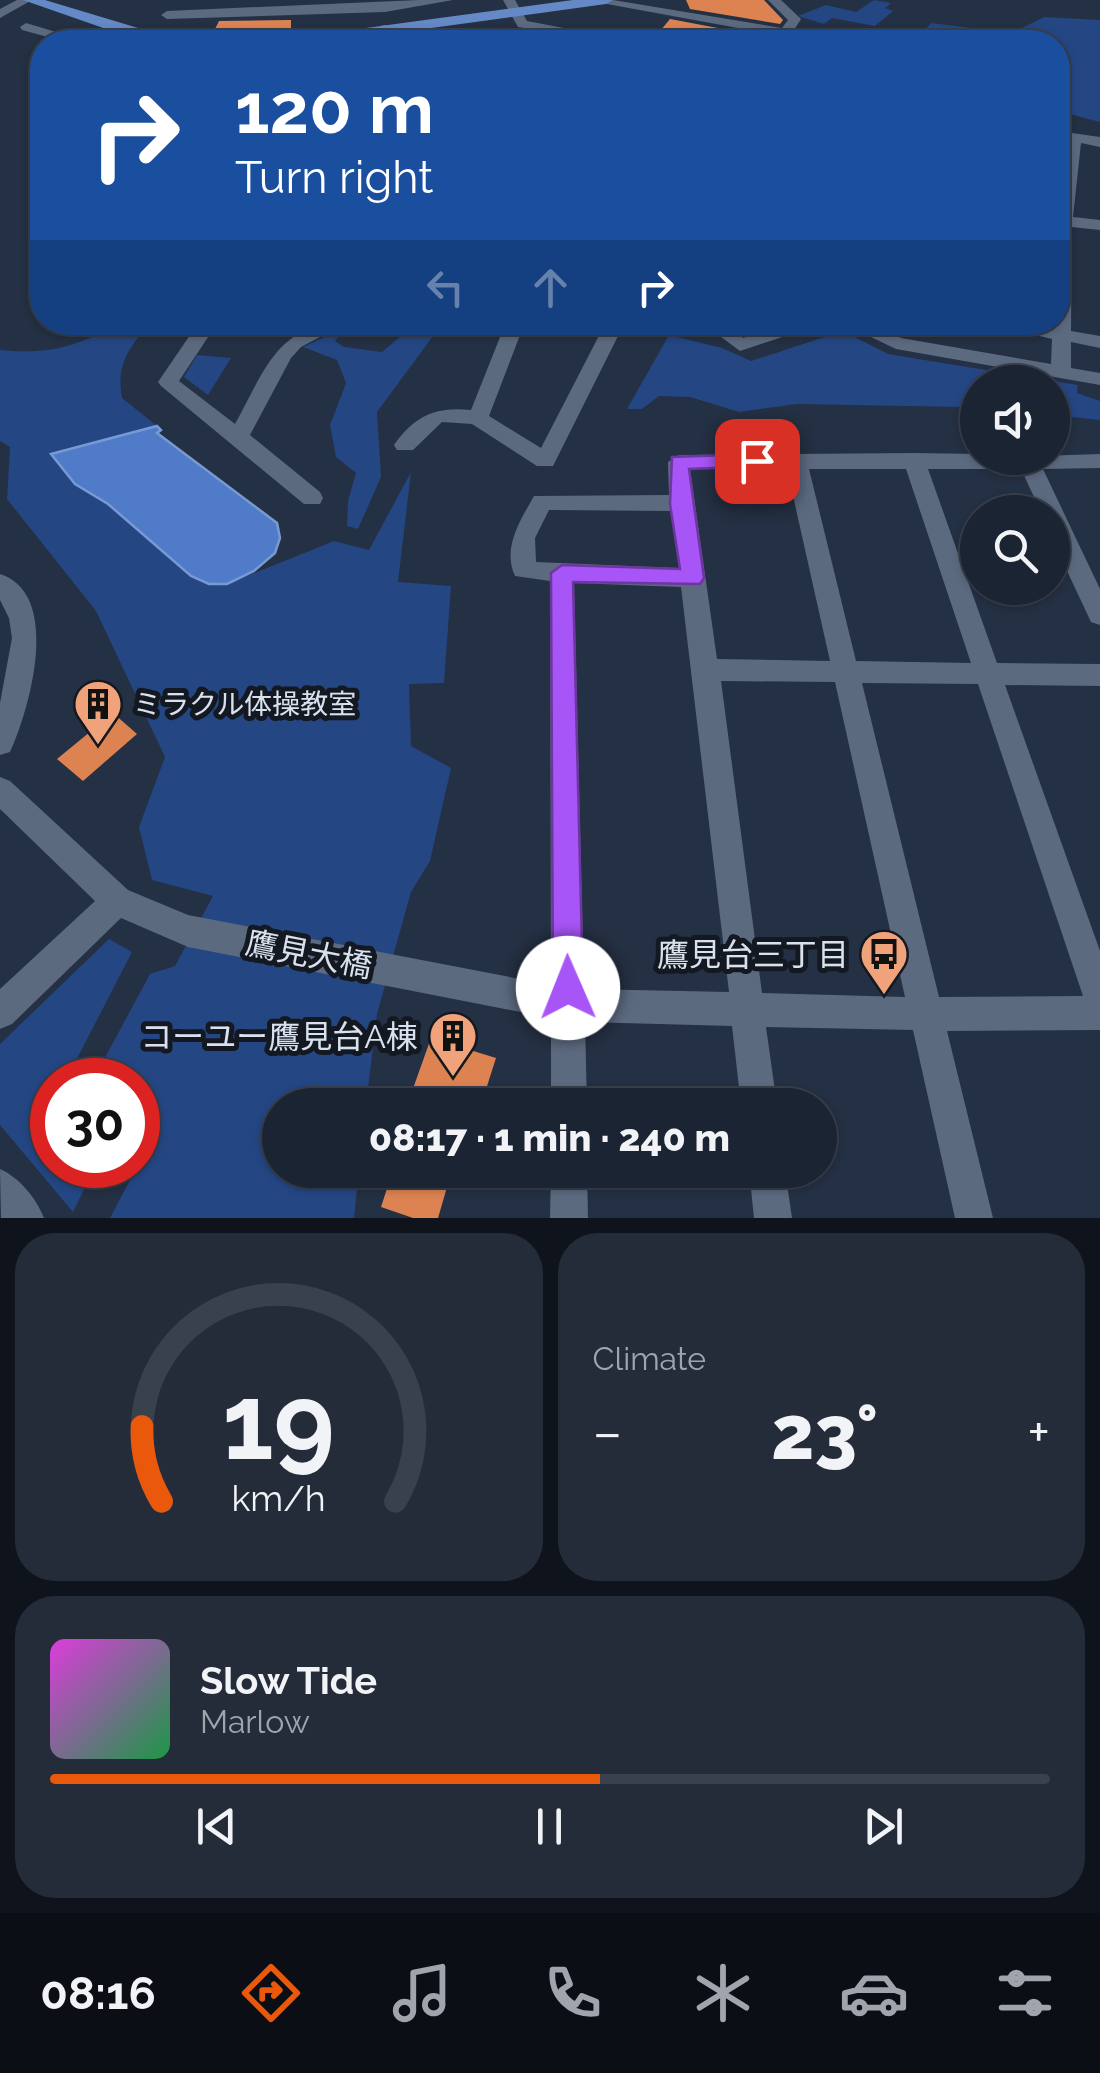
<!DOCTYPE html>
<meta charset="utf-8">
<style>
body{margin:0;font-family:Raleway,"Noto Sans JP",sans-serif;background:#242c3a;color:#f1f3f6;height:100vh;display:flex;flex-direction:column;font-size:38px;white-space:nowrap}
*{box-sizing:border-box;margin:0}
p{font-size:32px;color:#a0a4ac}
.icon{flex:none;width:55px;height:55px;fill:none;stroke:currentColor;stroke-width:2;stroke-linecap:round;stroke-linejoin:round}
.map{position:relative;height:1218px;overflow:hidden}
.drawer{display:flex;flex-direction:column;gap:15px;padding:15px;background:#0f141c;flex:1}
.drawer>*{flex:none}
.guide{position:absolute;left:30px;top:30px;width:1040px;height:305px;border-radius:40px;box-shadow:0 2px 8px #0004,0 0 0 2px #39414d;background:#1a4fa0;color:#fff;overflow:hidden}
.fabs{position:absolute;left:960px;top:365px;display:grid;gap:20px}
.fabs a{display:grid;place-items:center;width:110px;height:110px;border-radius:50%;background:#1b2432;box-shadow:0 2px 8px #0004,0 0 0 2px #39414d;font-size:50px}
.speed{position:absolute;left:30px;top:1058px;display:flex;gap:20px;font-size:50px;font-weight:700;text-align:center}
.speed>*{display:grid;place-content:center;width:130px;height:130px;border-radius:50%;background:#1b2432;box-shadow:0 2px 8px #0004,0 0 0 2px #39414d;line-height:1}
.speed .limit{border:15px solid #d22;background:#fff;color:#111}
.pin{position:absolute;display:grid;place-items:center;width:85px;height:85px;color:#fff;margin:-42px;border-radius:20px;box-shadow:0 5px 15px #0006}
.me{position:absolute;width:110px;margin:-55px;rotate:359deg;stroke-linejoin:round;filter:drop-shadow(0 0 8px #0008)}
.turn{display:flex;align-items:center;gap:35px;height:210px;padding:0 40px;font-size:45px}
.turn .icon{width:130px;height:130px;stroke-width:2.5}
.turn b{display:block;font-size:70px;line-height:85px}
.lanes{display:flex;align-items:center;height:95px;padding:0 40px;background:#0003;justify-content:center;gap:50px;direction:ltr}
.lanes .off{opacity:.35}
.big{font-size:75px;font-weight:800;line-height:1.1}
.drawer .tile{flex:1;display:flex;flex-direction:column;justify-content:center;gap:15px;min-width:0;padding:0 35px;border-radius:40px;background:#242c3a}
.drawer .dial{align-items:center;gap:0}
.dial svg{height:260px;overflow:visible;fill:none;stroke:#39414d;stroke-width:7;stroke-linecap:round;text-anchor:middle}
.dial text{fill:#f1f3f6;stroke:none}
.song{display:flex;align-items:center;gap:30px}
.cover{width:120px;height:120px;border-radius:15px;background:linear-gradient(135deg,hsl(300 70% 55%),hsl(140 70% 35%))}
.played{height:10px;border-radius:5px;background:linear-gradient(90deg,#ea580c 55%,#39414d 55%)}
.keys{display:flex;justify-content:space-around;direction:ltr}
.heat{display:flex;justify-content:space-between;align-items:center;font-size:55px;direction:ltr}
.drawer .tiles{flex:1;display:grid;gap:15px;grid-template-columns:1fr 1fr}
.tile:last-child{grid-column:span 2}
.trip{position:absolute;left:262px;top:1088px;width:575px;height:100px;border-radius:50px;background:#1b2432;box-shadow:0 2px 8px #0004,0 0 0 2px #39414d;font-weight:800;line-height:100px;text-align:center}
.menu{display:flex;height:160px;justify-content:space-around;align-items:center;background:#0b0e14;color:#a0a4ac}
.menu .icon{width:70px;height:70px}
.menu .selected{color:#ea580c}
.menu b{font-size:45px;color:#f1f3f6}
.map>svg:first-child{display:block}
</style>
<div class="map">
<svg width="1100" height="1218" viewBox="0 0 1100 1218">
<rect width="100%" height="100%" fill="#243043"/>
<path fill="#244683" d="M 874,0 L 891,3 L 885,8 L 893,11 L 875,26 L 832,18 L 824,24 L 798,16 L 826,5 L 856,12 Z
M 1044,17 L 1100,20 L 1100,122 L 1058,111 L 1058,42 L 914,42 L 931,23 L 1012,33 Z
M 124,323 L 149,323 C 129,350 116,362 122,398 L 157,426 L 52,454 L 77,485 L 108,504 L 191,576 L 227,584 L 334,541 L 369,550 L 411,472 L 398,582 L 451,586 L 444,683 L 409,684 L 411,746 L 451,768 L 430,861 L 411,892 L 377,1014 L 366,1105 L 280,1105 L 280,1170 L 359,1170 L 354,1218 L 110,1218 L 138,1165 L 138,1080 L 93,1080 L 150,974 L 175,966 L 213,896 L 152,880 L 139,827 L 165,757 L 96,611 L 7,499 L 10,447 L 0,441 L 0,350 C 55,355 75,345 124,323 Z
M 348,326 L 335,341 L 344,347 L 382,352 L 402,335 L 439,328 L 377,412 L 381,477 L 358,529 L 347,526 L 348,501 L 356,473 L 336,457 L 330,425 L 346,383 L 337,360 L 303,347 Z
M 843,331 L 888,354 L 1078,385 L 1077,393 L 1100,401 L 1100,420 L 1053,415 L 1052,382 L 978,382 L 977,401 L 963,407 L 797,404 L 739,412 L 690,397 L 659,396 L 642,409 L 627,409 L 669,335 L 722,348 L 751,361 Z
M 197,355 L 231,358 L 208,395 L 184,377 Z
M 109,939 L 132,952 L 66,1080 L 52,1080 L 52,1165 L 96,1165 L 73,1212 L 0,1125 L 0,1044 Z"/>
<path fill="#4f7bc8" stroke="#789ad3" stroke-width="2.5" d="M 157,426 L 161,430 L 157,433 L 277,523 L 280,538 L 275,553 L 254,571 L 227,584 L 209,584 L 191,576 L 108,504 L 75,484 L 51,454 Z"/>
<path fill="#dd8352" d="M 686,0 L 764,0 L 783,20 L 780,24 L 690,9 Z
M 670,19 L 771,38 L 769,42 L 651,42 Z
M 291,20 L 291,31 L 213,33 L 219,21 Z
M 113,713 L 137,734 L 83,781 L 57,759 Z
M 431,1038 L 496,1058 L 481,1105 L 435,1105 L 410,1097 Z
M 393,1170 L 452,1170 L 438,1218 L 413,1218 L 381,1207 Z"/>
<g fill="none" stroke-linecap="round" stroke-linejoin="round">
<path fill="#5c6a80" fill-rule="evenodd" d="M 17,0 L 32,0 L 0,18 L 0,9 Z
M 419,0 L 453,0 L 385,12 L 167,19 L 161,15 L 167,11 Z
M 503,0 L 515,0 L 527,21 L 637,42 L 611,42 L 518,27 Z
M 585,0 L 613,0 L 782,28 L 788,20 L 768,0 L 781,0 L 801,19 L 794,30 L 847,42 L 789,37 L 785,42 L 773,42 L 777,35 Z
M 26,23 L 66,35 L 137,28 L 143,32 L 66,42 L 22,30 L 20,27 Z
M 384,25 L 532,38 L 538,42 L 494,42 L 380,32 L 380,26 Z
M 1058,131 L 1100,137 L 1100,147 L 1081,143 L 1073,217 L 1100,220 L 1100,230 L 1072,227 L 1071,331 L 1100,336 L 1100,348 L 1071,342 L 1071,368 L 1100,373 L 1100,385 L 896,349 L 848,326 L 846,322 L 871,322 L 901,338 L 1051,364 L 1052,339 L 983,322 L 1026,322 L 1052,327 L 1052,322 L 1058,322 L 1058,207 L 1066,141 L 1058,139 Z
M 199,322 L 218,322 L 179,381 L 235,424 C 265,370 278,322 348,322 L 301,347 L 291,358 L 250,435 L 320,492 L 323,498 L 320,504 L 304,504 L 161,386 L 158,382 Z
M 506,322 L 525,322 L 489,416 L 541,448 L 606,322 L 625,322 L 553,466 L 537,466 L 472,424 L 442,422 L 413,450 L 397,450 L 394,445 C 414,416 436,406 471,410 Z
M 701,322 L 723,322 L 743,338 L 796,322 L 827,322 L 740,351 Z
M 914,453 L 978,454 L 978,458 L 1100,454 L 1100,468 L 1043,469 L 1100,589 L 1100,625 L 1091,622 L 1052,539 L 1052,512 L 1041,512 L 1021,469 L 928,469 L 997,663 L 1100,664 L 1100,686 L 1005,685 L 1100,951 L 1100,1030 L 947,1031 L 993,1218 L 955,1218 L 913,1030 L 766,1027 L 777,1105 L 741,1105 L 732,1026 L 585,1022 L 587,1105 L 551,1105 L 551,1018 L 188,947 L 121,918 L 12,1024 L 0,1029 L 0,989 L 95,901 L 0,809 L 0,777 L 10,781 L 128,890 L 188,915 L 551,985 L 550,581 L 515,576 C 502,548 520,521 534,496 L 669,495 L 668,462 L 679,455 ZM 690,469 L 787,469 L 830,661 L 717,659 ZM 809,469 L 906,469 L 971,663 L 856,661 ZM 549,510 L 671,511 L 679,568 L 536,562 L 535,538 ZM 574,583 L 681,587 L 729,992 L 584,989 ZM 721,681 L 835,682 L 905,997 L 762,993 ZM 862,683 L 978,684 L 1083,996 L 939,997 Z
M 0,574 C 63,594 29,711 10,752 L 0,755 L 0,703 L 12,638 L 9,618 L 0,600 Z
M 0,1169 C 20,1178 36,1198 44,1218 L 1,1218 Z
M 551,1170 L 587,1170 L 588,1218 L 550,1218 Z
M 749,1170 L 785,1170 L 792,1218 L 754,1218 Z"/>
<path fill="#6589c6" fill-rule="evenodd" d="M 23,0 L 45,0 L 148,31 L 218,37 L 329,33 L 573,0 L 613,0 L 606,4 L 329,42 L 162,42 L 109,30 Z"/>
</g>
<path fill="#a855f7" stroke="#6d37a1" stroke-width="2.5" d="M 757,454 L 767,461 L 764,466 L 689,469 L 704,578 L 700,584 L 573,582 L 583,988 L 579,998 L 568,1003 L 558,998 L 553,988 L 551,573 L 562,565 L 680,569 L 670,504 L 672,457 Z"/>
<defs>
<g id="building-pin" transform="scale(2.5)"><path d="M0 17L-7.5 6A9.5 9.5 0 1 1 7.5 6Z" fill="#f0a27a" stroke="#131821"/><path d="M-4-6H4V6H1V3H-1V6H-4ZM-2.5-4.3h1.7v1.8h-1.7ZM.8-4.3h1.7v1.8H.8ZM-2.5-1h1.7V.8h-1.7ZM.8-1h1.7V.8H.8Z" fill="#111"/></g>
<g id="bus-pin" transform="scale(2.5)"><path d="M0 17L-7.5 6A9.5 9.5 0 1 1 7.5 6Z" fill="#f0a27a" stroke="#131821"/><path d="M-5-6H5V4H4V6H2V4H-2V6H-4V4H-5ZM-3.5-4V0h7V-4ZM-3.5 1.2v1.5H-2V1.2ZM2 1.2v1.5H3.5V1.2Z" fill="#111"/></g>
</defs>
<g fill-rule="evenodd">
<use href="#building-pin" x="98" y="704"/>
<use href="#bus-pin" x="884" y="954"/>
<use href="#building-pin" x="453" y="1036"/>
</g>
<g text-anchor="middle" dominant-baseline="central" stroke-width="10" stroke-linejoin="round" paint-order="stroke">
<g font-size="28" fill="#d9e1ee" stroke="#131821" text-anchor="start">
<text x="133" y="704">ミラクル体操教室</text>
</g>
<g font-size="32" fill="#d9e1ee" stroke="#131821">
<text transform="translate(309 954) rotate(11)">鷹見大橋</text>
</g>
<g font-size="32" fill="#d9e1ee" stroke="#131821" text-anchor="end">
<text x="849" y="954">鷹見台三丁目</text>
<text x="418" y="1036">コーユー鷹見台A棟</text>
</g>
</g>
</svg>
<div class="fabs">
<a><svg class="icon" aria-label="sound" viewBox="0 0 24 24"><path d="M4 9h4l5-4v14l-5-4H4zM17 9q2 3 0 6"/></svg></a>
<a><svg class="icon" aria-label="search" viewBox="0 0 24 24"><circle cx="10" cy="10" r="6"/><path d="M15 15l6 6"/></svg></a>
</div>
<div class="speed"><div class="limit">30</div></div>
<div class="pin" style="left:757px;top:461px;background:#d93025"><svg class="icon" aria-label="arrive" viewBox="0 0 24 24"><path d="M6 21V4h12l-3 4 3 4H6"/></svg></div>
<svg class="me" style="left:568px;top:988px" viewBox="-20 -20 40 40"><circle r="19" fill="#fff"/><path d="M0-13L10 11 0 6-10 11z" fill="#a855f7"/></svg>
<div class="trip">08:17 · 1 min · 240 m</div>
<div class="guide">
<div class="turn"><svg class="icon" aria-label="right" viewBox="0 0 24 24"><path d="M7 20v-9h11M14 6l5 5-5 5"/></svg><div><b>120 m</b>Turn right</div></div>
<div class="lanes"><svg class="icon off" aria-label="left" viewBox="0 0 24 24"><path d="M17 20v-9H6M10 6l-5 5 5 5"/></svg><svg class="icon off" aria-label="ahead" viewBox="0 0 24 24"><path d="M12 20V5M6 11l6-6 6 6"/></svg><svg class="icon" aria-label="right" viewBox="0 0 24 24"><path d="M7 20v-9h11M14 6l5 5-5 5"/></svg></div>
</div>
</div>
<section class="drawer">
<div class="tiles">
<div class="tile dial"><svg viewBox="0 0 100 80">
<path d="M14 69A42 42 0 1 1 86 69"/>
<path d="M14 69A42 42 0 0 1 8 46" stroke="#ea580c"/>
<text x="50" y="56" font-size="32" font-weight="700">19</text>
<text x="50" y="72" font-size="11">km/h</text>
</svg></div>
<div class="tile"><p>Climate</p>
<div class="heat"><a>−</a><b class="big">23°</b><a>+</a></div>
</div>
<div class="tile">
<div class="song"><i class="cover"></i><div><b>Slow Tide</b><p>Marlow</p></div></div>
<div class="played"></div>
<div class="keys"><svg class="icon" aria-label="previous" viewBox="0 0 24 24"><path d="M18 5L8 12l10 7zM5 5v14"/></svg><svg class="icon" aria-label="pause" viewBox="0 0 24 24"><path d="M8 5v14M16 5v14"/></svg><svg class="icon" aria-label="next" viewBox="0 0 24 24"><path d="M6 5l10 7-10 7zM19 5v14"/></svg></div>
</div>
</div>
</section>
<nav class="menu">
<b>08:16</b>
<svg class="icon selected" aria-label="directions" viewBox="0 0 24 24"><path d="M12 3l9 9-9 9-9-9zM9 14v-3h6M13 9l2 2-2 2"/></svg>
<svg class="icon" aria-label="music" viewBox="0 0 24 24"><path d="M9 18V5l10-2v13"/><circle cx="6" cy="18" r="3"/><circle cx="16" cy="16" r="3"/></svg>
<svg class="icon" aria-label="phone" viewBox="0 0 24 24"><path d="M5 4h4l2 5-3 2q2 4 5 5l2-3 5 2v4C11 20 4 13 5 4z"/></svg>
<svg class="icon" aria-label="climate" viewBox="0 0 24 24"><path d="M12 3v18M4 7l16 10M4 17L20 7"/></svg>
<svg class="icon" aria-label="car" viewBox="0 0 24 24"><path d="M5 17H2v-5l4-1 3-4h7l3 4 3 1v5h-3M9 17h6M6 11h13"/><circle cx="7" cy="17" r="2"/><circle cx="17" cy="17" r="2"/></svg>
<svg class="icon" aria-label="filters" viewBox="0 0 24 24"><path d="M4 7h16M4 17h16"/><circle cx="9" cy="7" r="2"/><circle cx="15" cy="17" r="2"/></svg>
</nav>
